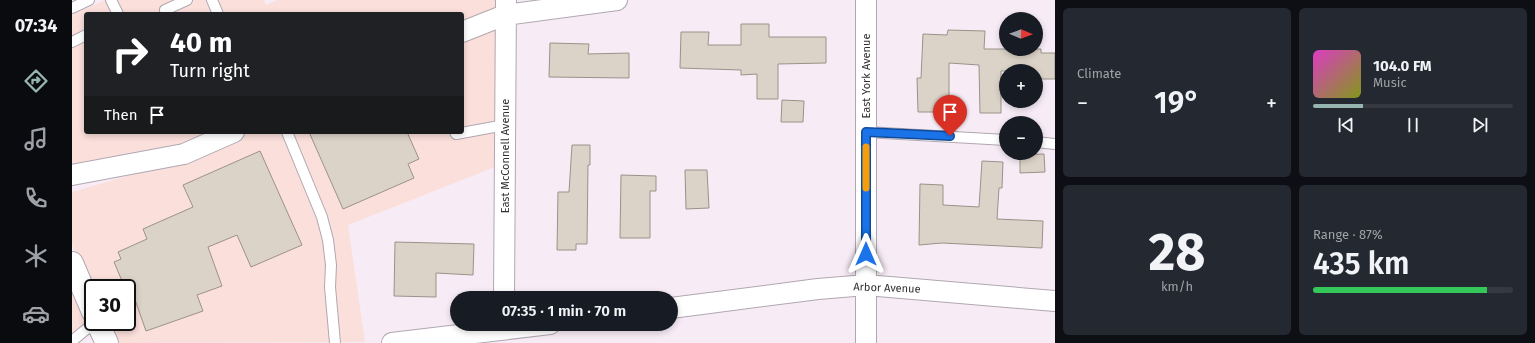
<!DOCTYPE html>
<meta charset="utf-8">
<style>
body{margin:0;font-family:"Fira Sans",sans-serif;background:#242831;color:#f1f3f6;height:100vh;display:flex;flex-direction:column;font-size:15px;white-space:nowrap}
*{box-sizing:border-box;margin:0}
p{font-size:13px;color:#9ea1a6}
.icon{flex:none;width:22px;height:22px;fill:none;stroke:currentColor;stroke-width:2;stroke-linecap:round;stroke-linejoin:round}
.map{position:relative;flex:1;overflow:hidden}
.side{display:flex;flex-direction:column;gap:8px;padding:8px;background:#0d0f14;width:480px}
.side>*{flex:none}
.hud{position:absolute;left:12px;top:12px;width:380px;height:122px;border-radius:4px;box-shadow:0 2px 6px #0003;background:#202124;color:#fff;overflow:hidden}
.needle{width:26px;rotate:91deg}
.tools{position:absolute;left:927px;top:12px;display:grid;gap:8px}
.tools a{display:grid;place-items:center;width:44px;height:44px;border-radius:50%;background:#171b24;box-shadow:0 2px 6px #0003;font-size:20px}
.speed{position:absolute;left:12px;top:279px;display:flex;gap:8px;font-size:20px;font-weight:700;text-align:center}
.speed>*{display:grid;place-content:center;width:52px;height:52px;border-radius:50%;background:#171b24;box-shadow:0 2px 6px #0003;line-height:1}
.speed .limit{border:2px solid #111;border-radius:6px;background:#fff;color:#111}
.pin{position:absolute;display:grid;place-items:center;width:34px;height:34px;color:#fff;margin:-41px -17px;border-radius:50% 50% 50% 0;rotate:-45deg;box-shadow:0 0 4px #0007}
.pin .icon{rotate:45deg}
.me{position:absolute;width:44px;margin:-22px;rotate:0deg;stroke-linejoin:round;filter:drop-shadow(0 0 3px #0008)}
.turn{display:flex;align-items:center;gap:14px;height:84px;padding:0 20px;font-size:18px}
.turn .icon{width:52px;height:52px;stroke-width:2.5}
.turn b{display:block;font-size:28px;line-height:34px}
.then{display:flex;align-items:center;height:38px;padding:0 20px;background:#0003;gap:8px;font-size:15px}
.big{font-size:30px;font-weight:600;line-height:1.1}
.side .tile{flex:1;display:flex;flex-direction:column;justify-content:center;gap:6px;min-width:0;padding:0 14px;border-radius:6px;background:#242831}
.side .dial{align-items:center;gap:0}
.dial b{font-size:52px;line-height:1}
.song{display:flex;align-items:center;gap:12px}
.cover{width:48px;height:48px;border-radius:6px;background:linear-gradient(135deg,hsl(310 70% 55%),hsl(70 70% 35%))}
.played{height:4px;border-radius:2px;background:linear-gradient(90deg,#97b5af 25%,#363941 25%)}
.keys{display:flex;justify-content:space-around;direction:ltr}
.heat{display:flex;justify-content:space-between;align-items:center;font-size:22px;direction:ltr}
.charge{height:6px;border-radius:3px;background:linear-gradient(90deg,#34c759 87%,#363941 0)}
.side .tiles{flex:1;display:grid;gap:8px;grid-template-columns:repeat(2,1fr)}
.trip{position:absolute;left:378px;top:291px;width:228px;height:40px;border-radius:20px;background:#171b24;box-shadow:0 2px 6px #0003;font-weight:600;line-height:40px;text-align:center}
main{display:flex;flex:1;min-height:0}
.dock{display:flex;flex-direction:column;width:72px;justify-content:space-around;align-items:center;background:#090b0e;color:#9ea1a6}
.dock .icon{width:28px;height:28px}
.dock .selected{color:#97b5af}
.dock b{font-size:18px;color:#f1f3f6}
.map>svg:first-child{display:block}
</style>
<main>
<nav class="dock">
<b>07:34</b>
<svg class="icon selected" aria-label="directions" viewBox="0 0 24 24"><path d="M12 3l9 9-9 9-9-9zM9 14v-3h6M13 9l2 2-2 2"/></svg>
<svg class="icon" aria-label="music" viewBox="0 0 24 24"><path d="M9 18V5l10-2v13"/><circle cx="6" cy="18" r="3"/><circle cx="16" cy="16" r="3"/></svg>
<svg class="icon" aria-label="phone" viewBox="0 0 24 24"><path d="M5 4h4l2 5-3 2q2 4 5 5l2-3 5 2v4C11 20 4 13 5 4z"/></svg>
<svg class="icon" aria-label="climate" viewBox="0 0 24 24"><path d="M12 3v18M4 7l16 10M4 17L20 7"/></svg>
<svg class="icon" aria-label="car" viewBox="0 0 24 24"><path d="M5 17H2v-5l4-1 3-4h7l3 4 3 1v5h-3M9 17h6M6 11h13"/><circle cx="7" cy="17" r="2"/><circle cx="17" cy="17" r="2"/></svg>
</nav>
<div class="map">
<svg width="983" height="343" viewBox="0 0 983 343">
<rect width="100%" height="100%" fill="#f7ecf6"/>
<path fill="#fadfdb" d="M 33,0 L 192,0 L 194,5 L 205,0 L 429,0 L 429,11 L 390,28 L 390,14 L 14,14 L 14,132 L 150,132 L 0,179 L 0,15 Z
M 429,23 L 428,165 L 276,225 L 293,342 L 41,343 L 33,322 L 55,322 L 55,288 L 21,288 L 21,295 L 0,245 L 0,192 L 114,159 L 177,132 L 390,132 L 390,40 Z
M 0,263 L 21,322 L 0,340 Z"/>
<path fill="#dcd3c8" stroke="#9a9288" d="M 669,24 L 697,24 L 697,37 L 754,37 L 754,63 L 706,64 L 706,99 L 685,99 L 685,74 L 669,75 L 669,70 L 608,68 L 609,32 L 637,32 L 636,45 L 669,45 Z
M 876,30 L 913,31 L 912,49 L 969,49 L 969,53 L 983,53 L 983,79 L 964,79 L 964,71 L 929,71 L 929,113 L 908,113 L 907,65 L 877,63 L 877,112 L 846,112 L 845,78 L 849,78 L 851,34 L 875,35 Z
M 478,43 L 517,44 L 516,54 L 557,53 L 557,78 L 477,77 Z
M 710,100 L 732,101 L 731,122 L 709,122 Z
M 237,132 L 335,132 L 347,159 L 336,164 L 342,178 L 271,209 Z
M 500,145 L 518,145 L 518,165 L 516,165 L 515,244 L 504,244 L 504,250 L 485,250 L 486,192 L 497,192 Z
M 188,151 L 230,245 L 179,267 L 165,235 L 136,247 L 150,286 L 125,295 L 131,311 L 74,331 L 62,297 L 58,298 L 55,288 L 53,288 L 42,262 L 49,259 L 46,252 L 75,239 L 71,229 L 121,207 L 111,185 Z
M 972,154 L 973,172 L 948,173 L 948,155 Z
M 910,161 L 931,162 L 930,188 L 927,188 L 925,219 L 971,221 L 970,248 L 870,243 L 847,245 L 848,184 L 871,185 L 871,205 L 907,207 Z
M 613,170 L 635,170 L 637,208 L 614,209 Z
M 549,175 L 584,176 L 584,191 L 578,191 L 578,238 L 548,238 Z
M 323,242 L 402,244 L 401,275 L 364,273 L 364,297 L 322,296 Z"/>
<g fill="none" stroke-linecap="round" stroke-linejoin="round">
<g stroke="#b1a7b1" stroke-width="12">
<path id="service" d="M 39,0 L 46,14
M 140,0 L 146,14
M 0,8 L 17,0
M 94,14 L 93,10 L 115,0
M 0,42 L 14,35
M 215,132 L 250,217 L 256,240 L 259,265 L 258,287 L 263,343
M 383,132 L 384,134 L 433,125
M 794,132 L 934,140
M 964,142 L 983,144
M 0,341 L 23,322"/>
</g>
<g stroke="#b1a7b1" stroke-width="22">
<path id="minor" d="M 390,32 L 433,15 L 545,0
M 0,175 L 112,154 L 162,132
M 432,298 L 434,0
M 599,308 L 746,289 L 794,285 L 983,301
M 320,343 L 478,324
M 794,343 L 794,0"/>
</g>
<g stroke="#b1a7b1" stroke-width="24">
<path id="secondary" d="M 0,263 L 21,312
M 25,322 L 35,343"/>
</g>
<use href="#service" stroke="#fff" stroke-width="10"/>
<use href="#minor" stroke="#fff" stroke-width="20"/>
<use href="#secondary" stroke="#fff" stroke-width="22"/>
</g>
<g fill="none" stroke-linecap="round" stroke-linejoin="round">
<g stroke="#114b97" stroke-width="10">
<path id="route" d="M 794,254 L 794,132 L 878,136"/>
</g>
<use href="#route" stroke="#1a73e8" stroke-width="7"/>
<path stroke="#f59e0b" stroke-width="7" d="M 794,188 L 794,147"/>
</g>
<g text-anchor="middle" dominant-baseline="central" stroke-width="3.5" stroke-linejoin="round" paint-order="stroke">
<g font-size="11" fill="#322e32" stroke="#fff">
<text transform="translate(794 76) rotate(-90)">East York Avenue</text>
<text transform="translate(433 156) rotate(-90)">East McConnell Avenue</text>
<text transform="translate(815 288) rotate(2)">Arbor Avenue</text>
</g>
</g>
</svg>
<div class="tools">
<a><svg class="needle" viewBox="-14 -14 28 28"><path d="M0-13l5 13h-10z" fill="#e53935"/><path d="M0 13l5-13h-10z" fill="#9ea1a6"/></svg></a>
<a>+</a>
<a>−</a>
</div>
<div class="speed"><div class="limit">30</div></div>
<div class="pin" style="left:878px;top:136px;background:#d93025"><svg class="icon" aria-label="arrive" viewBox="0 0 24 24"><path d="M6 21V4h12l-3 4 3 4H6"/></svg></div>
<svg class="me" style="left:794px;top:254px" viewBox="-20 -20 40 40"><path d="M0-17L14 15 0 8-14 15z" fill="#1a73e8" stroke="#fff" stroke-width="4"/></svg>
<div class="trip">07:35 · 1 min · 70 m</div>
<div class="hud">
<div class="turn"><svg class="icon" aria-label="right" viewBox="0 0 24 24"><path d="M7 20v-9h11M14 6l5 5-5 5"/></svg><div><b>40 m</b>Turn right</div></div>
<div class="then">Then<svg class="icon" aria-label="arrive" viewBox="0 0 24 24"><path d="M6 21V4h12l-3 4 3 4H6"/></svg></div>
</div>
</div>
<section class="side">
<div class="tiles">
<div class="tile"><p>Climate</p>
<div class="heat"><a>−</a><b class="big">19°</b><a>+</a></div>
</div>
<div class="tile">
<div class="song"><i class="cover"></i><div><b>104.0 FM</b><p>Music</p></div></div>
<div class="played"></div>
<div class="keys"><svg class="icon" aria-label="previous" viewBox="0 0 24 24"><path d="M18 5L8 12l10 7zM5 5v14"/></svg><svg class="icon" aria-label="pause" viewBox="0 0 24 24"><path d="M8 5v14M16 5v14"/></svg><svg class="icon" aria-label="next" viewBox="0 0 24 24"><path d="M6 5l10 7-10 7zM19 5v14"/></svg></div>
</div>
<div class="tile dial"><b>28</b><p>km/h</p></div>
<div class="tile"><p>Range · 87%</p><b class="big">435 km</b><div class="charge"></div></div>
</div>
</section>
</main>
